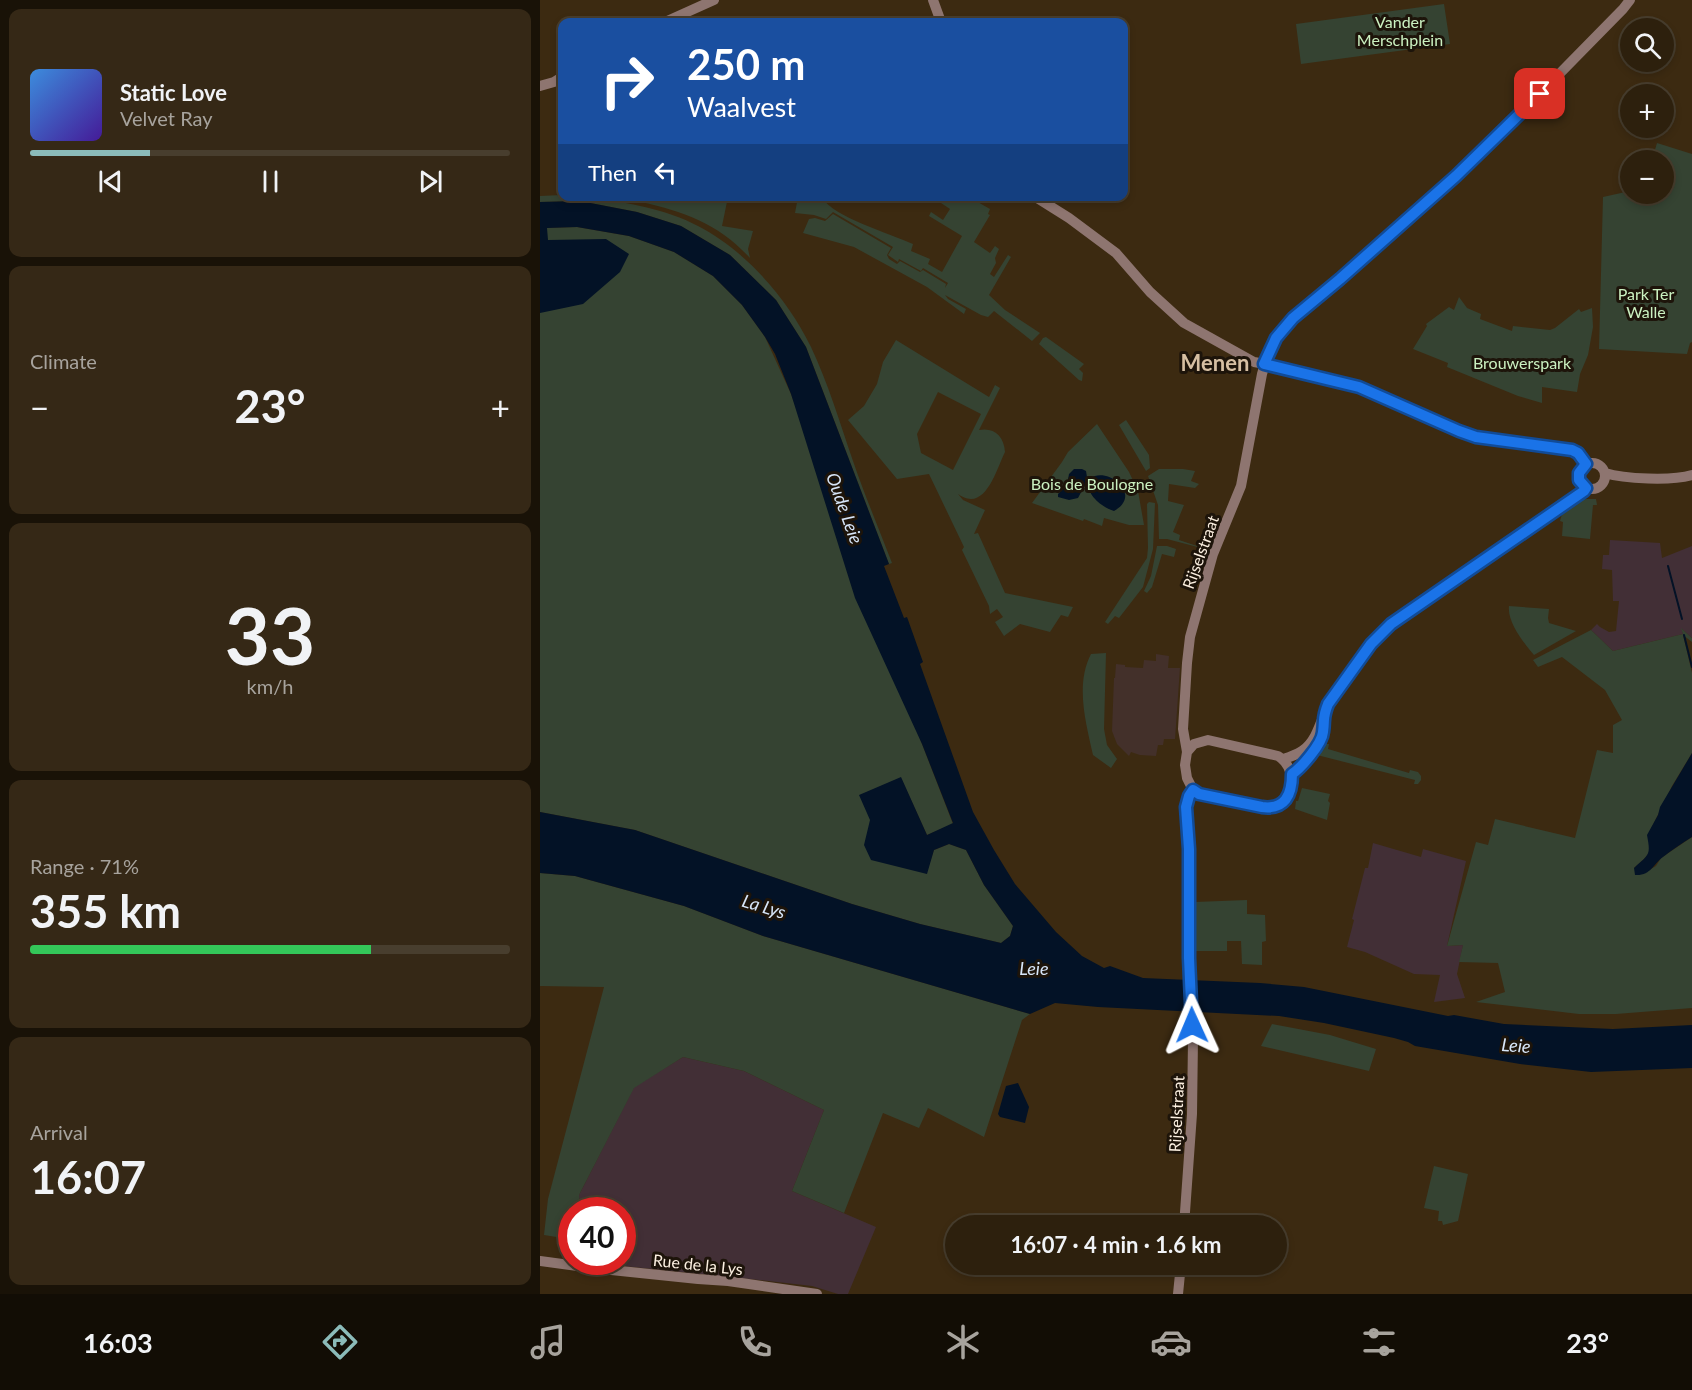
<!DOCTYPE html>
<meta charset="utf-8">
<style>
body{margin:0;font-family:Lato,sans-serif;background:#352816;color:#f1f3f6;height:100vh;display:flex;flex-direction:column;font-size:22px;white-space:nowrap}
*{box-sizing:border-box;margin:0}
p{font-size:20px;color:#a7a39d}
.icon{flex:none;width:33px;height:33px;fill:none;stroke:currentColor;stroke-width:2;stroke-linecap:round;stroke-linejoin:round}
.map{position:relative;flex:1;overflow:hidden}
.side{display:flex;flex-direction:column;gap:9px;padding:9px;background:#191207;width:540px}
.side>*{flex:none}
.banner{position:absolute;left:18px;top:18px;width:570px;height:183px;border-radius:12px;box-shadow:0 3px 9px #0003,0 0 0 2px #483e2e;background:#1a4fa0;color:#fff;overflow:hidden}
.controls{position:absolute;left:1080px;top:18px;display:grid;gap:12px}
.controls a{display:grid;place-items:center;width:54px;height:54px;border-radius:50%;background:#2d200d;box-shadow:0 3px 9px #0003,0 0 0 2px #483e2e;font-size:30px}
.speed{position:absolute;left:18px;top:1197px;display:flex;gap:12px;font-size:30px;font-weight:700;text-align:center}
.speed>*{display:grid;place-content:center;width:78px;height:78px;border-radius:50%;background:#2d200d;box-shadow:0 3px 9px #0003,0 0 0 2px #483e2e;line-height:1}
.speed .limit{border:9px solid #d22;background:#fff;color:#111}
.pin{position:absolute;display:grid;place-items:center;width:51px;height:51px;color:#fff;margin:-26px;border-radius:12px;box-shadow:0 3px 9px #0006}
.me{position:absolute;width:66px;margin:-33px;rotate:359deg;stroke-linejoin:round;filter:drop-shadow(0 0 4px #0008)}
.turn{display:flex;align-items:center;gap:21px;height:126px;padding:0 30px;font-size:27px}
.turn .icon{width:78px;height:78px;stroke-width:2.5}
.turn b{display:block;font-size:42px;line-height:51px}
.then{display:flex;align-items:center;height:57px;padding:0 30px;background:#0003;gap:12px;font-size:22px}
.big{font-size:45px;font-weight:700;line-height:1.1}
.side .card{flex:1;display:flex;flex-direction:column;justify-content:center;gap:9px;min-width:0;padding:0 21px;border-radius:12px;background:#352816}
.side .dial{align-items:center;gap:0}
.dial b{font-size:78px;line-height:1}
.song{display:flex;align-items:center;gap:18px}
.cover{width:72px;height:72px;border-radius:9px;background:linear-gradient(135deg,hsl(210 70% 55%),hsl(260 70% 35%))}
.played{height:6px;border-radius:3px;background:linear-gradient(90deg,#8bbbb9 25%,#483e2e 25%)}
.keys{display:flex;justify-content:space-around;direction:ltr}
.heat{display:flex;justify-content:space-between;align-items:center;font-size:33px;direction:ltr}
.charge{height:9px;border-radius:4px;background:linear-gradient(90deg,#34c759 71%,#483e2e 0)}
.trip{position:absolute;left:405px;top:1215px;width:342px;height:60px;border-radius:30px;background:#2d200d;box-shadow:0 3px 9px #0003,0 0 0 2px #483e2e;font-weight:700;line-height:60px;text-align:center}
.tab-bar{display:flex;height:96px;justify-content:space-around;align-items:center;background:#120d05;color:#a7a39d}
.tab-bar .icon{width:42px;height:42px}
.tab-bar .current{color:#8bbbb9}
.tab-bar b{font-size:27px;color:#f1f3f6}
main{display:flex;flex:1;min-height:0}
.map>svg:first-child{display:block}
</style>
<main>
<section class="side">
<div class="card">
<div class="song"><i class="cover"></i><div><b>Static Love</b><p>Velvet Ray</p></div></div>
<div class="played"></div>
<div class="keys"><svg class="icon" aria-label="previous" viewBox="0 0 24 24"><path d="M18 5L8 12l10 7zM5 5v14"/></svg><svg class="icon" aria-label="pause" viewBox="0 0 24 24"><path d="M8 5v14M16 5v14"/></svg><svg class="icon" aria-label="next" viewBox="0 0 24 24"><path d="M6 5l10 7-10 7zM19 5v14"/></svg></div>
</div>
<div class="card"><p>Climate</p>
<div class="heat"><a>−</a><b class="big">23°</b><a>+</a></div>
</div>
<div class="card dial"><b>33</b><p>km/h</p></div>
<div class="card"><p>Range · 71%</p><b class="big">355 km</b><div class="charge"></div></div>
<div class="card"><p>Arrival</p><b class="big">16:07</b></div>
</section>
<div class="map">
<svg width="1152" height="1294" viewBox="0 0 1152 1294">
<rect width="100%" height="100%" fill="#3c2a11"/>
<path fill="#422f36" d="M 1070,540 L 1120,543 L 1122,558 L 1152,546 L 1152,638 L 1142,629 L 1143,634 L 1073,651 L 1051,630 L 1057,624 L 1060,627 L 1069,632 L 1076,631 L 1079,601 L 1073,601 L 1072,570 L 1062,569 L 1063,555 L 1069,555 Z
M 833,843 L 881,857 L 883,849 L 926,861 L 907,946 L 923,945 L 917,974 L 925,998 L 894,1002 L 900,975 L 874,974 L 825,952 L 807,947 L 814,920 L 812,919 L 825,868 L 828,868 Z
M 143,1057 L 204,1071 L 284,1110 L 252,1191 L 336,1227 L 308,1294 L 298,1294 L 272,1286 L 219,1280 L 45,1262 L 82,1262 L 82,1210 L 40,1210 L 39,1195 L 94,1087 Z"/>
<path fill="#43302a" d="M 616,654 L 629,656 L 628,668 L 640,668 L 635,739 L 624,739 L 623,745 L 618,745 L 616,756 L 600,755 L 591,752 L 589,756 L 577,744 L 572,731 L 574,678 L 575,678 L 576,664 L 585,665 L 585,667 L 603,668 L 604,660 L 616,661 Z"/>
<path fill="#354332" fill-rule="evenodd" d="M 904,4 L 910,44 L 761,64 L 756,24 Z
M 1117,143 L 1152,154 L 1152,342 L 1150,343 L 1147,354 L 1059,349 L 1063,197 L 1090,191 L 1090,194 L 1124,194 L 1124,160 L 1112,160 Z
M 22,195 C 30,198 43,197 53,198 C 89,203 126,209 158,226 C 205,250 248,299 271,347 C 288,383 300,423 313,461 C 325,496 339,529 352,563 L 349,564 L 266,347 L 236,300 L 190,255 L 141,226 L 97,212 L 40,201 L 0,202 L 0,196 Z
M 102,197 L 188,197 L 182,226 L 213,231 L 208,249 L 210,258 C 179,224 145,212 101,202 Z
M 258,197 L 281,197 C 295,218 349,233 373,244 L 371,251 L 390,259 L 388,264 L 402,272 L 422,236 L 389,216 L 391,212 L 403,220 L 410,209 L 398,201 L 401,197 L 415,197 L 421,200 L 424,197 L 429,197 L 450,209 L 448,214 L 450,215 L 434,242 L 450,253 L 455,246 L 459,249 L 455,258 L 456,263 L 450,274 L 454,277 L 468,255 L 471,257 L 449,295 L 465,310 L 500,333 L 492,341 L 454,311 L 448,317 L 441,315 L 405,295 L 408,299 L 426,309 L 424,314 L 387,287 L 314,247 L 263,233 L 269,219 L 275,218 L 285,221 L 293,214 L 351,248 L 347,255 L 349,259 L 357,264 L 360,261 L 380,272 L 383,270 L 406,284 L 405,288 L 408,283 L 383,268 L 381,271 L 359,259 L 358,262 L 348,255 L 353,247 L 293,212 L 286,219 L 274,215 L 255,213 Z
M 37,227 L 89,236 L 134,252 L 173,276 L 202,305 L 225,337 L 251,394 L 382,744 L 413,824 L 387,835 L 361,778 L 386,874 L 394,850 L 409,844 L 426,850 L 444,885 L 473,926 L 470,936 L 461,943 L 380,924 L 312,904 L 95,830 L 0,812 L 0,228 Z
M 919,297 L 927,308 L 941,314 L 940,319 L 972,331 L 973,326 L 1010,330 L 1015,328 L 1039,309 L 1041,312 L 1052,308 L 1053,327 L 1048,355 L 1040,374 L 1037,392 L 1002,387 L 1002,403 L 978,396 L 907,367 L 908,363 L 873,349 L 887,326 L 886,324 L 909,307 L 914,310 Z
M 506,337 L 544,364 L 539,369 L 543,373 L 542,381 L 539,380 L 499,344 L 503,338 Z
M 356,340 L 449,397 L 455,385 L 460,388 L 439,430 C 454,427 464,436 465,452 C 458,466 449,499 431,499 C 426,499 421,496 418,494 L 423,500 L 445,510 L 434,534 L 438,533 L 465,593 L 533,607 L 528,617 L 521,615 L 510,632 L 480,624 L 464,636 L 455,622 L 463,617 L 457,609 L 450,614 L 449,606 L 422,550 L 424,547 L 389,474 L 357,479 L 308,420 L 324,406 L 337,384 L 343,362 ZM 398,392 L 441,414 L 413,470 L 381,453 L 377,434 Z
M 586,420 L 609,455 L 610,468 L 606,471 L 579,425 Z
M 557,424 L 589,472 L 598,491 L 604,525 L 589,525 L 564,518 L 562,526 L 544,519 L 543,521 L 492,503 L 522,462 L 528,452 Z
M 619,469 L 643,469 L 655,471 L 651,481 L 659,484 L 655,488 L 629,484 L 628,501 L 644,505 L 633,532 L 640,535 L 639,540 L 669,550 L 627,539 L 619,539 L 618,505 L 608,476 Z
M 1043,499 L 1056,499 L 1057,505 L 1053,505 L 1050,539 L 1022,536 L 1023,522 L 1020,521 L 1022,514 Z
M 609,502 L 615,503 L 613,549 L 603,587 L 579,618 L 575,616 L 568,624 L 565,622 L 607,558 L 608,548 L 607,504 Z
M 617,546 L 627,546 L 636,549 L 634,557 L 622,554 L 612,587 L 607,593 L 604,591 L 611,576 Z
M 969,606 L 1009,609 L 1008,618 L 1009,623 L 1036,631 L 994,655 C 984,643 967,622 969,606 Z
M 1141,628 L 1152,638 L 1152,642 L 1143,635 L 1152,673 L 1152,753 L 1132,786 L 1109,833 C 1107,840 1110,841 1110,848 C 1110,856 1099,863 1094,868 L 1111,869 L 1116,866 L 1121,858 L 1152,837 L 1152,1008 L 1076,1014 L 1039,1014 L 936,1002 L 965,992 L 958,963 L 919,962 L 923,945 L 907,946 L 936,842 L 948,845 L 955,819 L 1035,838 L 1057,750 L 1073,753 L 1073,725 L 1082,720 L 1065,690 L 1022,657 L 998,667 L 993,660 L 1051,630 L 1073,651 L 1143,634 Z
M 566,653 L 564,729 L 567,745 L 577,759 L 571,768 L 553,755 C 546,723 535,685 551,654 Z
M 785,744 L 789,744 L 788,749 L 869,773 L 870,770 L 878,772 L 881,776 L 881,780 L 878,784 L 874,784 L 875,780 L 777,755 Z
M 762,788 L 790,794 L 788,801 L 790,803 L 787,820 L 755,809 L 756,801 L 758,801 Z
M 0,873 L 35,876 L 144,906 L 223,936 L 490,1014 L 482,1020 L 444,1137 L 388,1108 L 379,1128 L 343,1113 L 304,1213 L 252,1191 L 284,1110 L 204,1071 L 143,1057 L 94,1088 L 39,1195 L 40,1210 L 32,1210 L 31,1258 L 30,1258 L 29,1239 L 4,1235 L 8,1199 L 64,987 L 0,986 Z
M 707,900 L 707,914 L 725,915 L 726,941 L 722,942 L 722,965 L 702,964 L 701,941 L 687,941 L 687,951 L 656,951 L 655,902 Z
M 732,1024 L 790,1035 L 836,1049 L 829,1071 L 721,1046 Z
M 894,1166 L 928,1174 L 918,1221 L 903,1225 L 902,1221 L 898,1221 L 899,1211 L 884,1208 Z"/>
<path fill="#031226" d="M 40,201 L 97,212 L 141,226 L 190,255 L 236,300 L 266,347 L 349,564 L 344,566 L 364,618 L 367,617 L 383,662 L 380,664 L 433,812 L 454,850 L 475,884 L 516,932 L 542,956 L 564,968 L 570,966 L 603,978 L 720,983 L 764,987 L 908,1016 L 914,1015 L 964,1024 L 1073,1029 L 1152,1025 L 1152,1068 L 1051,1072 L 980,1064 L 875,1046 L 868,1042 L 854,1038 L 784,1023 L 739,1016 L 558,1007 L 515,1003 L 490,1014 L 223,936 L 144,906 L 35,876 L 0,873 L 0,812 L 95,830 L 312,904 L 380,924 L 461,943 L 470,936 L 473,926 L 444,885 L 426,850 L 409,844 L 394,850 L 387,874 L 331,860 L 324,845 L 330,820 L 319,795 L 361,777 L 387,835 L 413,823 L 382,744 L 315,598 L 251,394 L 235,354 L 225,337 L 202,305 L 173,276 L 134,252 L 89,236 L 37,227 L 7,228 L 8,240 L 66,239 L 89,254 L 80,272 L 43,304 L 0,313 L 0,202 Z
M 534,469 L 542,469 L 546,471 L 547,477 L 550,478 C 569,466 603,495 574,511 C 564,508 548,497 549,485 L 546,483 L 538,498 L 529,500 L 518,497 L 518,494 L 527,485 L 529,474 Z
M 1152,753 L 1152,837 C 1142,843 1132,850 1123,857 C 1113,864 1111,876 1095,875 L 1094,868 C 1109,854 1111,856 1107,835 L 1118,815 L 1120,807 Z
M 478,1083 L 489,1107 L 485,1123 L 460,1117 L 458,1114 L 466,1086 Z"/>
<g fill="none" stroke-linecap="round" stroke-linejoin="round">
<path stroke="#031226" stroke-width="2" d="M 1128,566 L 1142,619
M 1144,635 L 1152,667"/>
<path stroke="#8e7570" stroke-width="10" d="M 393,0 L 401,22
M 125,22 L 174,0
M 0,86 L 14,82 L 22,77
M 494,196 L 529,218 L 576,253 L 610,292 L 644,323 L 714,362 L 736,366 L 819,387 L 919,431 L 936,437 L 1032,451 L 1038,453 L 1045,464
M1039 476a13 13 0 1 1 26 0a13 13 0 1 1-26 0Z
M 1065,473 C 1084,479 1132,481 1152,475
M 647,752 L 654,744 L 668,740 L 738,756 C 753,765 756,788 745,801 C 741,805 737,807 732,808 L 659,794 L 653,790 L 647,778 L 645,765 L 647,752 L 643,729 L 647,663 L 650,637 L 673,554 L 701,486 L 722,374 L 725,364 L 736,338 L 753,318 L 800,279 L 916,175 L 972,122 L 1083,9 L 1090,0
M 743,759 C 750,757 756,755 762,751 C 777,741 781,720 788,704 L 831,643 L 845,628 L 1044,491 L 1046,488
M 752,774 L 766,760 L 782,739 L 783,723
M 644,1226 L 652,1114 L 653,1039 L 651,974 L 649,958 L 649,849 L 646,807 L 649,796 L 653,790
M 0,1261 L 52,1268 L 158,1279 L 188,1281 L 277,1294
M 638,1294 L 641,1264"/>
</g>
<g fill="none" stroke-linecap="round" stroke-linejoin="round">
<g stroke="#114b97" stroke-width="15">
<path id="route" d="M 652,1025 L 649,958 L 649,849 L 646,807 L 649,796 L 653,790 L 659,794 L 722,807 C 745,810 752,795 752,774 C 761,768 782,744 783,732 C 785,718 782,719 788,704 L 831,644 L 851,624 L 1044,491 L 1046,488 L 1039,480 L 1039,473 L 1046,464 L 1038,453 L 1032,450 L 936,437 L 919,431 L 819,387 L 724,364 L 736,338 L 753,318 L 800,279 L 916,176 L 1000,94"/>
</g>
<use href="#route" stroke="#1a73e8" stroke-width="10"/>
</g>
<g text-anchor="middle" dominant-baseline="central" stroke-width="6" stroke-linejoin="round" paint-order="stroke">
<g font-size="16" fill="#cbf1c1" stroke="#1d140a">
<text x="860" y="21">Vander<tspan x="860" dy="18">Merschplein</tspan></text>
<text x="1106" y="293">Park Ter<tspan x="1106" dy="18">Walle</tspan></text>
<text x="982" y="362">Brouwerspark</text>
<text x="552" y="483">Bois de Boulogne</text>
</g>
<g font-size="16" fill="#fcf0e1" stroke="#1d140a">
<text transform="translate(660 552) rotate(-70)">Rijselstraat</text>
<text transform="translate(636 1114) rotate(-87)">Rijselstraat</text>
<text transform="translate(158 1264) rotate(6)">Rue de la Lys</text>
</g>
<g font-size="18" font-style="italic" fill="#d7e6f9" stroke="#1d140a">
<text transform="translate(305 508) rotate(70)">Oude Leie</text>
<text transform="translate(224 906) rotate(17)">La Lys</text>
<text x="494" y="968">Leie</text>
<text transform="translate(976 1045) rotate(4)">Leie</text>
</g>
<g font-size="22" font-weight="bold" fill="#d6bfa2" stroke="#1d140a">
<text x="675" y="362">Menen</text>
</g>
</g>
</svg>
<div class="controls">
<a><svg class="icon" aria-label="search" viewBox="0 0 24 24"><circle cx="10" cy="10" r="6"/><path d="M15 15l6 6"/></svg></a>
<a>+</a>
<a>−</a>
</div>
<div class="speed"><div class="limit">40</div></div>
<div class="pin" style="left:1000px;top:94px;background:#d93025"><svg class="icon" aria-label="arrive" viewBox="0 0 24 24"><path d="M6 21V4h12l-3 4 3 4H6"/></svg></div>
<svg class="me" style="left:652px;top:1025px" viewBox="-20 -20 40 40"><path d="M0-17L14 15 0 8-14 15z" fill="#1a73e8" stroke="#fff" stroke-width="4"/></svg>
<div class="trip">16:07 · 4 min · 1.6 km</div>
<div class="banner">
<div class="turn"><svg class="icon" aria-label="right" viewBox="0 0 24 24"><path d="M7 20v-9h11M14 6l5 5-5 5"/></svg><div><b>250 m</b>Waalvest</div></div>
<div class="then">Then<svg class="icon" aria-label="left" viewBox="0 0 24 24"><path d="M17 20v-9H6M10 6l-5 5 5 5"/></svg></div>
</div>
</div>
</main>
<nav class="tab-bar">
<b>16:03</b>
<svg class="icon current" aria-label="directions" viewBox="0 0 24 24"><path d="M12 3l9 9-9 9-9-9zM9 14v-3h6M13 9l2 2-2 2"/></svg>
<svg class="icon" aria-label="music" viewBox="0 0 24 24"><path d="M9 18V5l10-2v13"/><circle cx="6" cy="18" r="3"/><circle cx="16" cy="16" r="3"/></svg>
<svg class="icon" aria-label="phone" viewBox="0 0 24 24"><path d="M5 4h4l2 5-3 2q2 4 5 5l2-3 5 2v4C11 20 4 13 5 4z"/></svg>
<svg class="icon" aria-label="climate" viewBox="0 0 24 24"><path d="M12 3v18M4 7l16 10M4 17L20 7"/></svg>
<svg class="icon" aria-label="car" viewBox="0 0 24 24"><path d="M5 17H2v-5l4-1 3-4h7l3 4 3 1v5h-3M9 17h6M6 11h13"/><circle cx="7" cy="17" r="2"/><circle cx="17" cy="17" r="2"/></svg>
<svg class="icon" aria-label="filters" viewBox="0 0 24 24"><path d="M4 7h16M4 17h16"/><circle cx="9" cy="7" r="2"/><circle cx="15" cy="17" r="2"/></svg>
<b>23°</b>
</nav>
